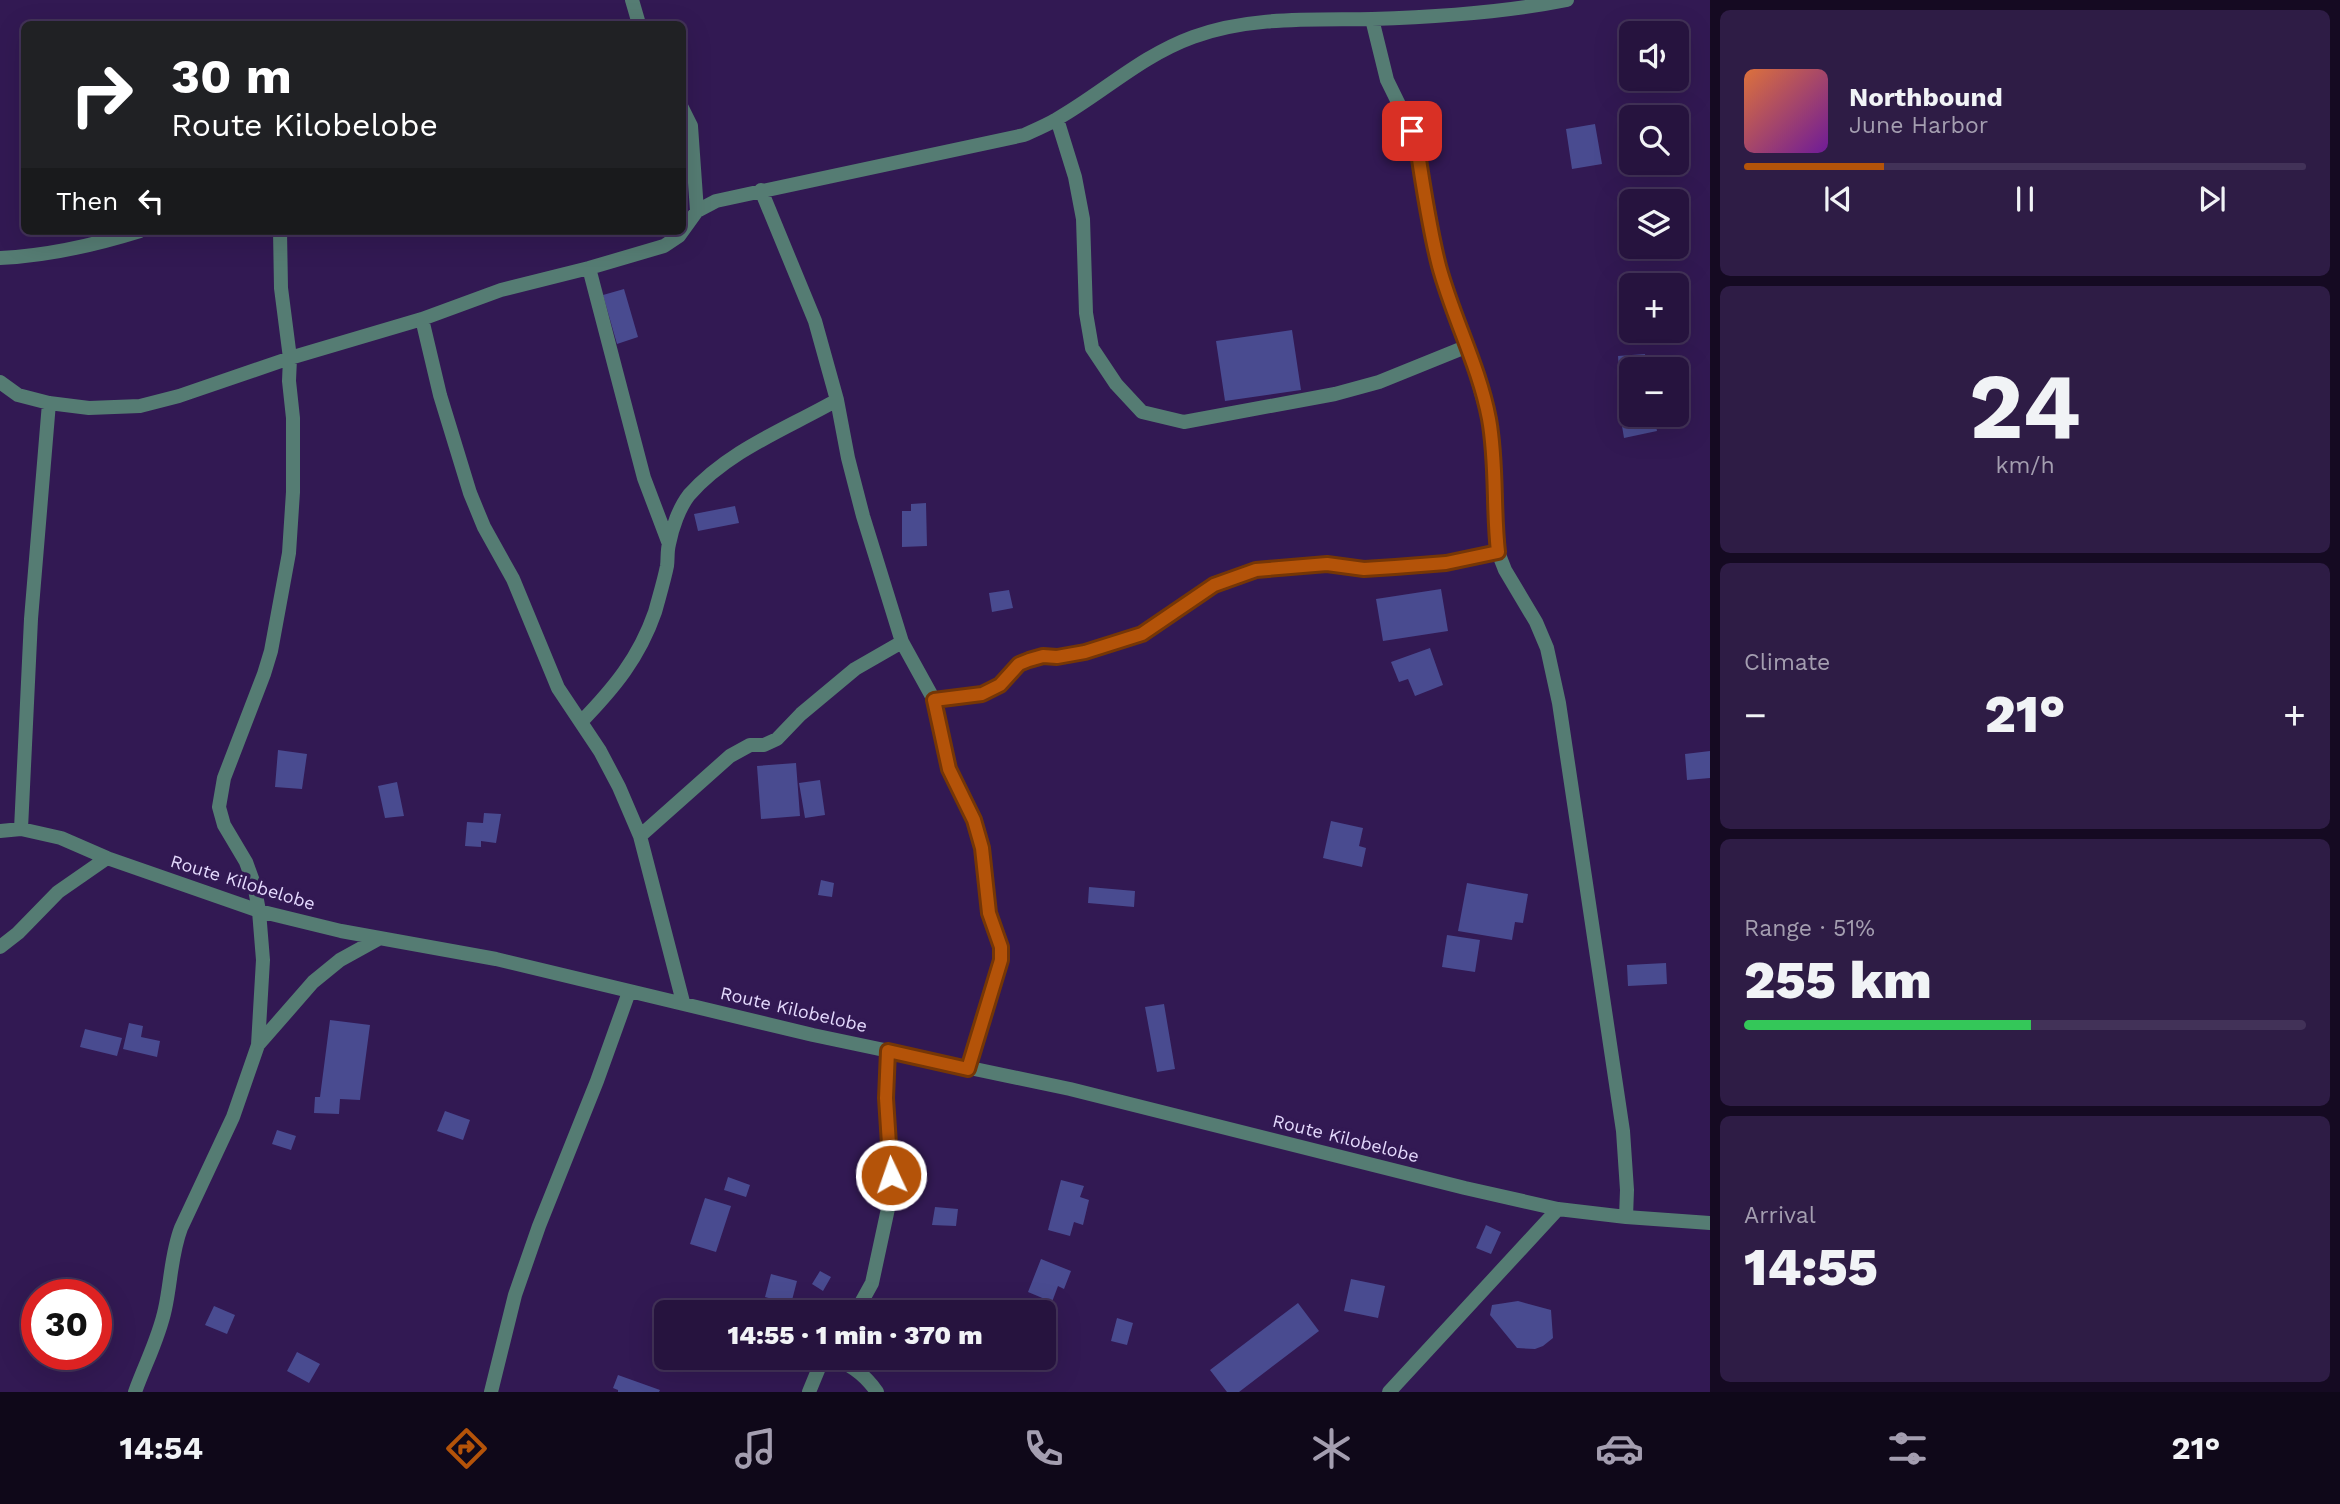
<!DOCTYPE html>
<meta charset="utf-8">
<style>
body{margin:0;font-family:"Work Sans",sans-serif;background:#2e1c45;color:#f1f3f6;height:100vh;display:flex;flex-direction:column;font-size:26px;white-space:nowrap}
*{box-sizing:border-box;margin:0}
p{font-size:23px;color:#a49eb0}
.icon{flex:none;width:38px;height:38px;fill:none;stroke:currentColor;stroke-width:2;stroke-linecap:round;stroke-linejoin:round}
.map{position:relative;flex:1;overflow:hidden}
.details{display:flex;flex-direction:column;gap:10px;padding:10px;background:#150a22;width:630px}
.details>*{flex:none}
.guide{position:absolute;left:21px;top:21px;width:665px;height:214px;border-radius:10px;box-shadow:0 7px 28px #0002,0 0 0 2px #423258;background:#202124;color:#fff;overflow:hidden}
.buttons{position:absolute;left:1619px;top:21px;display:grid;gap:14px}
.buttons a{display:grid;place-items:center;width:70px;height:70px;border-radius:10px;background:#26133e;box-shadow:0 7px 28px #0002,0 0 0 2px #423258;font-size:35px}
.speed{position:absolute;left:21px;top:1279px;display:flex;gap:14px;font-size:35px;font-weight:700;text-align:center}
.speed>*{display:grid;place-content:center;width:91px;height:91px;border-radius:50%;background:#26133e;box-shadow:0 7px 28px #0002,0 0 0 2px #423258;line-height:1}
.speed .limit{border:10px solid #d22;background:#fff;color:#111}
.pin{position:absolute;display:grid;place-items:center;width:60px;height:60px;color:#fff;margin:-30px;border-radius:14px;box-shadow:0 4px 10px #0006}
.me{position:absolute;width:77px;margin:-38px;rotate:357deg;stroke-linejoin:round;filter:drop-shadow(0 0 5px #0008)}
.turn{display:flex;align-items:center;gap:24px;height:147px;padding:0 35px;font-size:32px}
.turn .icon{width:91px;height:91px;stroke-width:2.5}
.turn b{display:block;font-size:49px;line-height:60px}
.then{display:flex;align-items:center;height:66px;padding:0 35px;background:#0003;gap:14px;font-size:26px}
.big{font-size:52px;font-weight:800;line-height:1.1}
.details .tile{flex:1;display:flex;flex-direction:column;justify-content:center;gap:10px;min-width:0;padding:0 24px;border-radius:10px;background:#2e1c45}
.details .dial{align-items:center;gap:0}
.dial b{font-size:91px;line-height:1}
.song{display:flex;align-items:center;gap:21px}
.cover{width:84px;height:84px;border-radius:10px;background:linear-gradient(135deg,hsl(20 70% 55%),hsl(280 70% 35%))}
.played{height:7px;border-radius:4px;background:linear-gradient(90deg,#b45309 25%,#423258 25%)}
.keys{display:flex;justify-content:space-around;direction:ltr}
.heat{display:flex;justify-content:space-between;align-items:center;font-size:38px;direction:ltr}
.charge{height:10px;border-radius:5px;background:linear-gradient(90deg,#34c759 51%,#423258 0)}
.trip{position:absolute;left:654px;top:1300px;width:402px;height:70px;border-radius:10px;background:#26133e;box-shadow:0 7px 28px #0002,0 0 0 2px #423258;font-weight:800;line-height:70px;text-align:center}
.tab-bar{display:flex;height:112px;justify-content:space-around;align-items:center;background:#0f0819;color:#a49eb0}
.tab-bar .icon{width:49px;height:49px}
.tab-bar .current{color:#b45309}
.tab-bar b{font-size:32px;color:#f1f3f6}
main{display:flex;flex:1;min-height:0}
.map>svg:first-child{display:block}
</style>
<main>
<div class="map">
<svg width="1710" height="1392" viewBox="0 0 1710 1392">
<rect width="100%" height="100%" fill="#321953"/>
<path fill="#494b90" d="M 1595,124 L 1602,164 L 1572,169 L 1566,129 Z
M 624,289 L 638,337 L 617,344 L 603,295 Z
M 1292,330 L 1301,390 L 1225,401 L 1216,341 Z
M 1645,354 L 1646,369 L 1631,369 L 1631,384 L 1620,385 L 1618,356 Z
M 1683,397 L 1688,422 L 1671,425 L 1669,415 L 1676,415 L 1676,398 Z
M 1631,400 L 1631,415 L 1654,415 L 1657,431 L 1624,438 L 1618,402 Z
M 926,503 L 927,546 L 902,547 L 902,511 L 911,511 L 911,504 Z
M 735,506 L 739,523 L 698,531 L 694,514 Z
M 1441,589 L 1448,631 L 1383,641 L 1376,599 Z
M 1009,590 L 1013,608 L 992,612 L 989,593 Z
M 1430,648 L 1443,685 L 1415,696 L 1408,679 L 1399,682 L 1391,662 Z
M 278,750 L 307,754 L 302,789 L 275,787 Z
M 1710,751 L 1710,778 L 1687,780 L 1685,754 Z
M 796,763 L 800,816 L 761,819 L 757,766 Z
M 820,780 L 825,815 L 805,818 L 799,783 Z
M 397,782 L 404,816 L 385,818 L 378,786 Z
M 484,813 L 501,814 L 496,843 L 481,841 L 481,847 L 465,846 L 467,822 L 483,823 Z
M 1331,821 L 1363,828 L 1359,846 L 1366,848 L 1362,867 L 1323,858 Z
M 821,880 L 834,883 L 832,897 L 818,895 Z
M 1467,883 L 1528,894 L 1523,923 L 1515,922 L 1512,940 L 1458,931 Z
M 1089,887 L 1135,891 L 1134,907 L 1088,903 Z
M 1447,935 L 1480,940 L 1475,972 L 1442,967 Z
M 1666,963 L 1667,984 L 1628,986 L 1627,965 Z
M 1164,1004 L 1175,1069 L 1157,1072 L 1145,1007 Z
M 330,1020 L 370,1025 L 360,1100 L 340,1099 L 339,1114 L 314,1113 L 315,1097 L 320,1097 Z
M 129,1023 L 143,1026 L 141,1037 L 160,1041 L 157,1057 L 123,1049 Z
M 85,1029 L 122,1038 L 117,1056 L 80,1047 Z
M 445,1111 L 470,1120 L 463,1140 L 437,1131 Z
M 277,1130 L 296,1136 L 291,1150 L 272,1144 Z
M 728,1177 L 750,1185 L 746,1197 L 724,1190 Z
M 1061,1180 L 1084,1186 L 1080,1197 L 1089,1200 L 1083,1225 L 1074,1222 L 1070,1236 L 1048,1230 Z
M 705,1198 L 731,1206 L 716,1252 L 690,1244 Z
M 935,1207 L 958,1209 L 956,1226 L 932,1225 Z
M 1486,1225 L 1501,1232 L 1491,1254 L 1476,1248 Z
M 1041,1259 L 1071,1271 L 1064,1289 L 1058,1286 L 1052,1302 L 1028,1292 Z
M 820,1271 L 831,1277 L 823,1291 L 812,1284 Z
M 771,1274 L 797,1281 L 791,1304 L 765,1297 Z
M 1351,1279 L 1385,1286 L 1378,1318 L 1344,1311 Z
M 1518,1301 L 1551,1310 L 1553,1338 L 1543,1346 L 1535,1349 L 1517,1348 L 1490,1315 L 1492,1305 Z
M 1298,1303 L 1319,1331 L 1239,1392 L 1227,1392 L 1210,1370 Z
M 214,1306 L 235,1315 L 227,1334 L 205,1325 Z
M 1117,1318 L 1133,1323 L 1127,1345 L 1111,1341 Z
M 297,1352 L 320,1364 L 309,1383 L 287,1371 Z
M 618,1375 L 660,1390 L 659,1392 L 618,1392 L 618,1390 L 613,1388 Z"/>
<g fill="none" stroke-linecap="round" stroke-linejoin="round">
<path stroke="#557c73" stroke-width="14" d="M 632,0 L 639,24
M 1372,19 L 1387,80 L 1412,131 L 1417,146 L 1439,266 L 1450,300 L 1468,346 L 1488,417 L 1495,470 L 1495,525 L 1498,552 L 1505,570 L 1536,622 L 1547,648 L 1559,703 L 1623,1131 L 1627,1190 L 1626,1217
M 682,108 L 691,126 L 697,211
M 1057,119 L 1075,177 L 1083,219 L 1086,313 L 1092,348 L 1116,384 L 1142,412 L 1184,422 L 1335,394 L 1379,382 L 1468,346
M 761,190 L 815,321 L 837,400 L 848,458 L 863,516 L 902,642 L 934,700 L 949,769 L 974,820 L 982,848 L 989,913 L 1001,947 L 1001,960 L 968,1069
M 0,258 C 47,256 95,245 140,231
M 589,268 L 644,478 L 669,544
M 422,319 L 440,395 L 470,493 L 484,527 L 513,579 L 558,688 L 600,751 L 619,787 L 640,836 L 683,1002
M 0,382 L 18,395 L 49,403 L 89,408 L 140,406 L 179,396 L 290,358 L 422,319 L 501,290 L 589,268 L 664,246 L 679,236 L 697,211 L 716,201 L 1024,135 C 1035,130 1047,125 1057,119 C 1104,92 1141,56 1193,37 C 1250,16 1313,20 1372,19 C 1437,17 1503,13 1567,0
M 934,700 L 982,694 L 1000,685 L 1019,664 L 1029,660 L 1043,656 L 1057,657 L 1085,652 L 1142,634 L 1214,585 L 1256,570 L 1327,563 L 1364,569 L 1395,567 L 1446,563 L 1498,552
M 581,722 C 614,688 639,658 655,612 C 659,597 664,581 667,566 C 668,559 667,551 669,544 C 672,528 679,508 689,495 C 729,450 786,429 837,400
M 21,829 L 31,619 L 49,403
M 0,831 L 21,829 L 61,838 L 107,858 L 259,911 L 341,931 L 496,959 L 813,1035 L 1070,1089 L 1465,1188 L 1558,1209 L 1626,1217 L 1710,1223
M 640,836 L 730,756 L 750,745 L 764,745 L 777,739 L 801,714 L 855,669 L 902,642
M 0,947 L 18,933 L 58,892 L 107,858
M 258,1045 L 313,982 L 340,960 L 378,939
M 856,1312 L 872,1283 L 892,1190 L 886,1098 L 889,1051
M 832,1358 C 851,1364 866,1376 877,1392
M 135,1392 C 145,1364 159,1338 165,1309 C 171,1282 171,1254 181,1228 L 233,1117 L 258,1045 L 263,960 L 259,911 L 254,884 L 246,862 L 224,825 L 219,807 L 224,778 L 264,674 L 271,651 L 289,553 L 293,492 L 293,418 L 289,381 L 290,358 L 281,288 L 280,231
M 491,1392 L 515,1295 L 539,1226 L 597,1081 L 629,992
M 809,1392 L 823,1358
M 1389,1392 L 1558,1209"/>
</g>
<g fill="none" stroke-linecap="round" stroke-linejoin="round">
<g stroke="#753606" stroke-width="18">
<path id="route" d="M 891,1175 L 886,1098 L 888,1051 L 968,1069 L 1001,960 L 1001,947 L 989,913 L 982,848 L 974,820 L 949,769 L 934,700 L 982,694 L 1000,685 L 1019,664 L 1029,660 L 1043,656 L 1057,657 L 1085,652 L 1142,634 L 1214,585 L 1256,570 L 1327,564 L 1364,569 L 1395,567 L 1446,563 L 1498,552 C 1493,507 1497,463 1489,419 C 1479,366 1453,318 1439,266 C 1429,227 1423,186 1417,146 L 1412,131"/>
</g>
<use href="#route" stroke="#b45309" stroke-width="12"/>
</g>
<g text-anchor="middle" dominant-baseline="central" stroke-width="7" stroke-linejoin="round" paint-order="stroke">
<g font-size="18" fill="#e5dafe" stroke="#321953">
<text transform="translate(243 882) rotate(17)">Route Kilobelobe</text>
<text transform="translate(794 1009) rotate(13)">Route Kilobelobe</text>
<text transform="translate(1346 1138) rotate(14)">Route Kilobelobe</text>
</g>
</g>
</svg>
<div class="buttons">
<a><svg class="icon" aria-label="sound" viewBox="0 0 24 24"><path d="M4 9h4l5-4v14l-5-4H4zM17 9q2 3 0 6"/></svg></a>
<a><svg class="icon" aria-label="search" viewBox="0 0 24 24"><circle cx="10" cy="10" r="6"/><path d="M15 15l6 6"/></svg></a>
<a><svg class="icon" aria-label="layers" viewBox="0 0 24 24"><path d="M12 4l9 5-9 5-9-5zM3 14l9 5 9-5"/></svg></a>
<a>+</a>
<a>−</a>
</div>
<div class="speed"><div class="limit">30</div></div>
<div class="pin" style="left:1412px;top:131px;background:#d93025"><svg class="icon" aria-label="arrive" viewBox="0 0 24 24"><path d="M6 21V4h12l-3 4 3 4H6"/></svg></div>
<svg class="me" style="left:891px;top:1175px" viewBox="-20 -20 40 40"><circle r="17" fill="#b45309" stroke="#fff" stroke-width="3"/><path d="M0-11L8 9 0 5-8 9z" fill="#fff"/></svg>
<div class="trip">14:55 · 1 min · 370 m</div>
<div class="guide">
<div class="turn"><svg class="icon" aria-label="right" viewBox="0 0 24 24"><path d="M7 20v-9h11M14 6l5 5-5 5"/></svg><div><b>30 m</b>Route Kilobelobe</div></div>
<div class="then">Then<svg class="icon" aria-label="left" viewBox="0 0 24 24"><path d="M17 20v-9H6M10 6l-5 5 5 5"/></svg></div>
</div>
</div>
<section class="details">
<div class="tile">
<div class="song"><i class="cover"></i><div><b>Northbound</b><p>June Harbor</p></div></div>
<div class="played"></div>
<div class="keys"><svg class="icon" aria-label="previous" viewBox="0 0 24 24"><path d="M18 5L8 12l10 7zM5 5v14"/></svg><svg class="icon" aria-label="pause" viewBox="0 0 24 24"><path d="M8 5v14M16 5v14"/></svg><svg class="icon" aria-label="next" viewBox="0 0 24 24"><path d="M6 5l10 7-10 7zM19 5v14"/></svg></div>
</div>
<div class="tile dial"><b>24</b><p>km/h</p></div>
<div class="tile"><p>Climate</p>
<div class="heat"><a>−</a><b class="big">21°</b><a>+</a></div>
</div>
<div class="tile"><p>Range · 51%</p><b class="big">255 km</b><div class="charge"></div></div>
<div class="tile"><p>Arrival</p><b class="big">14:55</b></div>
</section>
</main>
<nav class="tab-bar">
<b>14:54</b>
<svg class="icon current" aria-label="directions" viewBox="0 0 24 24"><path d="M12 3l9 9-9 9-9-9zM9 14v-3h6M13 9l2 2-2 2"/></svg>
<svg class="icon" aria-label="music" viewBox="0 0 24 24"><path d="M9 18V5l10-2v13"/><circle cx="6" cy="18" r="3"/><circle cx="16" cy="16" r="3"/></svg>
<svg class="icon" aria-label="phone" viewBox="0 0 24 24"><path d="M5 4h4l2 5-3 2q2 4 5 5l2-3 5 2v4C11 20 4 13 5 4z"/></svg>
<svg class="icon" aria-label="climate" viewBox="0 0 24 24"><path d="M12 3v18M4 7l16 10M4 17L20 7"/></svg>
<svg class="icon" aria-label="car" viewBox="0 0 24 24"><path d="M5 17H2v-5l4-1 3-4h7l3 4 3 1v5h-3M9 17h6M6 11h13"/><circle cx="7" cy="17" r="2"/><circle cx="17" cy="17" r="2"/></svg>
<svg class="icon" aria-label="filters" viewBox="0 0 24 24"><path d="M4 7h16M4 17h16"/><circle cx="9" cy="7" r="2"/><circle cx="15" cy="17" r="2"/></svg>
<b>21°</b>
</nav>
